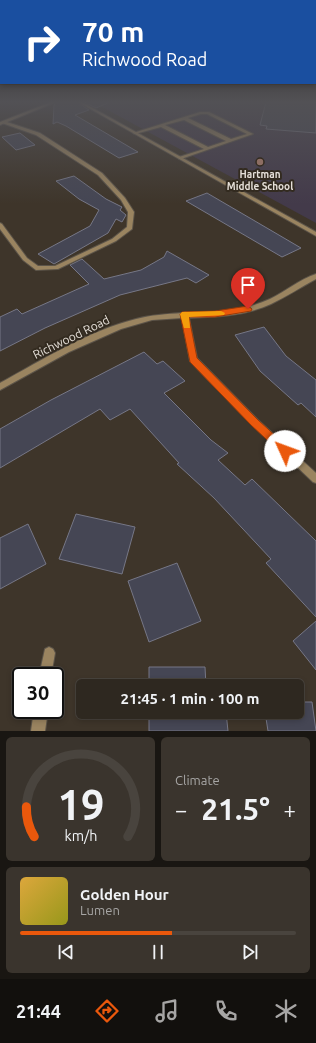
<!DOCTYPE html>
<meta charset="utf-8">
<style>
body{margin:0;font-family:Ubuntu,sans-serif;background:#3a342d;color:#f1f3f6;height:100vh;display:flex;flex-direction:column;font-size:15px;white-space:nowrap}
*{box-sizing:border-box;margin:0}
p{font-size:13px;color:#a7a6a5}
.icon{flex:none;width:22px;height:22px;fill:none;stroke:currentColor;stroke-width:2;stroke-linecap:round;stroke-linejoin:round}
.map{position:relative;height:731px;overflow:hidden}
.details{display:flex;flex-direction:column;gap:6px;padding:6px;background:#191612;flex:1}
.details>*{flex:none}
.hud{position:absolute;left:0px;top:0px;width:316px;height:84px;box-shadow:0 2px 6px #0003,0 0 0 1px #49443e;background:#1a4fa0;color:#fff;overflow:hidden}
.speed{position:absolute;left:12px;top:667px;display:flex;gap:8px;font-size:20px;font-weight:700;text-align:center}
.speed>*{display:grid;place-content:center;width:52px;height:52px;border-radius:50%;background:#2e2820;box-shadow:0 2px 6px #0003,0 0 0 1px #49443e;line-height:1}
.speed .limit{border:2px solid #111;border-radius:6px;background:#fff;color:#111}
.pin{position:absolute;display:grid;place-items:center;width:34px;height:34px;color:#fff;margin:-41px -17px;border-radius:50% 50% 50% 0;rotate:-45deg;box-shadow:0 0 4px #0007}
.pin .icon{rotate:45deg}
.me{position:absolute;width:44px;margin:-22px;rotate:313deg;stroke-linejoin:round;filter:drop-shadow(0 0 3px #0008)}
.turn{display:flex;align-items:center;gap:14px;height:84px;padding:0 16px;font-size:18px}
.turn .icon{width:52px;height:52px;stroke-width:2.5}
.turn b{display:block;font-size:28px;line-height:34px}
.big{font-size:30px;font-weight:600;line-height:1.1}
.details .widget{flex:1;display:flex;flex-direction:column;justify-content:center;gap:6px;min-width:0;padding:0 14px;border-radius:6px;background:#3a342d}
.details .dial{align-items:center;gap:0}
.dial svg{height:104px;overflow:visible;fill:none;stroke:#49443e;stroke-width:7;stroke-linecap:round;text-anchor:middle}
.dial text{fill:#f1f3f6;stroke:none}
.song{display:flex;align-items:center;gap:12px}
.cover{width:48px;height:48px;border-radius:6px;background:linear-gradient(135deg,hsl(40 70% 55%),hsl(60 70% 35%))}
.played{height:4px;border-radius:2px;background:linear-gradient(90deg,#ea580c 55%,#49443e 55%)}
.keys{display:flex;justify-content:space-around;direction:ltr}
.heat{display:flex;justify-content:space-between;align-items:center;font-size:22px;direction:ltr}
.details .tiles{flex:1;display:grid;gap:6px;grid-template-columns:1fr 1fr}
.widget:last-child{grid-column:span 2}
.trip{position:absolute;left:76px;top:679px;width:228px;height:40px;border-radius:6px;background:#2e2820;box-shadow:0 2px 6px #0003,0 0 0 1px #49443e;font-weight:600;line-height:40px;text-align:center}
.tab-bar{display:flex;height:64px;justify-content:space-around;align-items:center;background:#12100d;color:#a7a6a5}
.tab-bar .icon{width:28px;height:28px}
.tab-bar .on{color:#ea580c}
.tab-bar b{font-size:18px;color:#f1f3f6}
.map>svg:first-child{display:block}
</style>
<div class="map">
<svg width="316" height="731" viewBox="0 0 316 731">
<rect width="100%" height="100%" fill="#3e352a"/>
<path fill="#433a4a" d="M 93,102 L 316,102 L 316,223 Z"/>
<path fill="#454654" stroke="#767786" d="M 57,102 L 77,102 L 89,110 L 75,115 L 138,152 L 119,158 L 66,126 L 57,122 L 53,124 L 54,105 Z
M 84,102 L 108,102 L 108,103 L 96,108 Z
M 266,102 L 316,102 L 316,133 L 266,129 L 267,126 L 260,125 Z
M 20,133 L 35,145 L 16,150 L 2,137 Z
M 74,176 L 106,199 L 122,207 L 120,210 L 126,215 L 122,222 L 116,219 L 108,233 L 54,264 L 38,254 L 90,226 L 99,210 L 79,199 L 56,181 Z
M 207,193 L 272,231 L 301,248 L 282,257 L 186,201 Z
M 167,251 L 209,275 L 196,283 L 187,278 L 120,295 L 45,328 L 0,351 L 0,317 L 17,309 L 22,314 L 89,284 L 70,265 L 82,259 L 104,279 L 141,270 L 164,257 Z
M 264,327 L 286,356 L 316,380 L 316,417 L 301,403 L 298,405 L 260,371 L 235,335 Z
M 144,352 L 157,364 L 163,361 L 185,381 L 164,393 L 211,440 L 228,453 L 218,460 L 245,485 L 252,479 L 316,541 L 316,617 L 266,563 L 271,559 L 214,498 L 177,464 L 179,463 L 130,409 L 110,420 L 100,409 L 0,468 L 0,429 L 51,400 Z
M 76,514 L 135,527 L 122,574 L 59,559 Z
M 28,524 L 46,564 L 0,589 L 0,538 Z
M 177,563 L 201,621 L 149,642 L 128,581 Z
M 316,621 L 316,670 L 293,641 Z
M 149,667 L 205,667 L 206,686 L 149,686 Z
M 297,702 L 312,702 L 316,731 L 268,731 L 265,712 L 297,712 Z
M 149,712 L 226,712 L 228,731 L 149,731 Z"/>
<g fill="none" stroke-linecap="round" stroke-linejoin="round">
<g stroke="#5c5449" stroke-width="2">
<path id="service" d="M 200,112 L 209,112 L 253,134 L 181,159 L 179,159 L 179,157 L 204,149 L 161,127 L 135,134 L 133,133 ZM 201,114 L 207,114 L 247,134 L 231,139 L 188,118 ZM 184,120 L 226,141 L 208,147 L 165,125 Z
M 4,121 L 40,133 L 102,173 L 125,198 L 134,212 L 132,229 L 116,241 L 58,269 L 36,270 L 23,260 L 0,229 L 0,223 L 2,224 L 27,258 L 38,266 L 55,266 L 112,239 L 127,227 L 128,212 L 121,200 L 98,175 L 36,135 L 2,123 L 2,122 Z"/>
</g>
<g stroke="#5c5449" stroke-width="2">
<path id="minor" d="M 51,102 L 56,102 L 0,125 L 0,122 Z
M 78,102 L 82,102 L 316,232 L 316,236 Z
M 316,274 L 316,279 C 301,287 286,297 271,304 C 245,316 217,317 189,318 L 197,358 L 258,420 L 316,473 L 316,483 L 313,482 L 252,424 L 190,361 L 182,318 L 152,320 L 121,329 L 69,352 L 0,390 L 0,383 C 44,359 88,331 136,319 C 151,315 167,314 182,313 L 185,312 L 188,313 C 216,312 244,311 270,299 C 285,292 300,279 316,274 Z
M 49,647 L 53,649 L 55,653 L 51,676 L 39,676 L 45,649 Z
M 34,710 L 48,710 L 45,731 L 31,731 Z"/>
</g>
<use href="#service" fill="#9a8460" fill-rule="evenodd"/>
<use href="#minor" fill="#9a8460" fill-rule="evenodd"/>
</g>
<linearGradient id="sky" x2="0" y2="1"><stop stop-color="#221d17"/><stop offset="0.5" stop-color="#525155"/><stop offset="1" stop-color="#525155" stop-opacity="0"/></linearGradient>
<rect width="316" height="204" fill="url(#sky)"/>
<path fill="#ea580c" stroke="#983908" d="M 248,306 L 252,309 L 251,311 L 215,317 L 189,317 L 197,358 L 258,420 L 289,448 L 291,451 L 289,454 L 282,454 L 251,425 L 190,362 L 180,314 L 182,312 L 215,311 Z"/>
<path fill="#f59e0b" d="M 221,311 L 225,313 L 224,315 L 189,317 L 190,328 L 184,328 L 180,314 L 182,312 Z"/>
<circle fill="#8d6e63" stroke="#332b20" stroke-width="1.5" cx="260" cy="162" r="4"/>
<g text-anchor="middle" dominant-baseline="central" stroke-width="4" stroke-linejoin="round" paint-order="stroke">
<g font-size="10" font-weight="bold" fill="#e5dfd8" stroke="#332b20">
<text x="260" y="174">Hartman<tspan x="260" dy="12">Middle School</tspan></text>
</g>
<g font-size="12" fill="#e5dfd8" stroke="#332b20">
<text transform="translate(71 337) rotate(-26)">Richwood Road</text>
</g>
</g>
</svg>
<div class="speed"><div class="limit">30</div></div>
<div class="pin" style="left:248px;top:309px;background:#d93025"><svg class="icon" aria-label="arrive" viewBox="0 0 24 24"><path d="M6 21V4h12l-3 4 3 4H6"/></svg></div>
<svg class="me" style="left:285px;top:451px" viewBox="-20 -20 40 40"><circle r="19" fill="#fff"/><path d="M0-13L10 11 0 6-10 11z" fill="#ea580c"/></svg>
<div class="trip">21:45 · 1 min · 100 m</div>
<div class="hud">
<div class="turn"><svg class="icon" aria-label="right" viewBox="0 0 24 24"><path d="M7 20v-9h11M14 6l5 5-5 5"/></svg><div><b>70 m</b>Richwood Road</div></div>
</div>
</div>
<section class="details">
<div class="tiles">
<div class="widget dial"><svg viewBox="0 0 100 80">
<path d="M14 69A42 42 0 1 1 86 69"/>
<path d="M14 69A42 42 0 0 1 8 46" stroke="#ea580c"/>
<text x="50" y="56" font-size="32" font-weight="700">19</text>
<text x="50" y="72" font-size="11">km/h</text>
</svg></div>
<div class="widget"><p>Climate</p>
<div class="heat"><a>−</a><b class="big">21.5°</b><a>+</a></div>
</div>
<div class="widget">
<div class="song"><i class="cover"></i><div><b>Golden Hour</b><p>Lumen</p></div></div>
<div class="played"></div>
<div class="keys"><svg class="icon" aria-label="previous" viewBox="0 0 24 24"><path d="M18 5L8 12l10 7zM5 5v14"/></svg><svg class="icon" aria-label="pause" viewBox="0 0 24 24"><path d="M8 5v14M16 5v14"/></svg><svg class="icon" aria-label="next" viewBox="0 0 24 24"><path d="M6 5l10 7-10 7zM19 5v14"/></svg></div>
</div>
</div>
</section>
<nav class="tab-bar">
<b>21:44</b>
<svg class="icon on" aria-label="directions" viewBox="0 0 24 24"><path d="M12 3l9 9-9 9-9-9zM9 14v-3h6M13 9l2 2-2 2"/></svg>
<svg class="icon" aria-label="music" viewBox="0 0 24 24"><path d="M9 18V5l10-2v13"/><circle cx="6" cy="18" r="3"/><circle cx="16" cy="16" r="3"/></svg>
<svg class="icon" aria-label="phone" viewBox="0 0 24 24"><path d="M5 4h4l2 5-3 2q2 4 5 5l2-3 5 2v4C11 20 4 13 5 4z"/></svg>
<svg class="icon" aria-label="climate" viewBox="0 0 24 24"><path d="M12 3v18M4 7l16 10M4 17L20 7"/></svg>
</nav>
